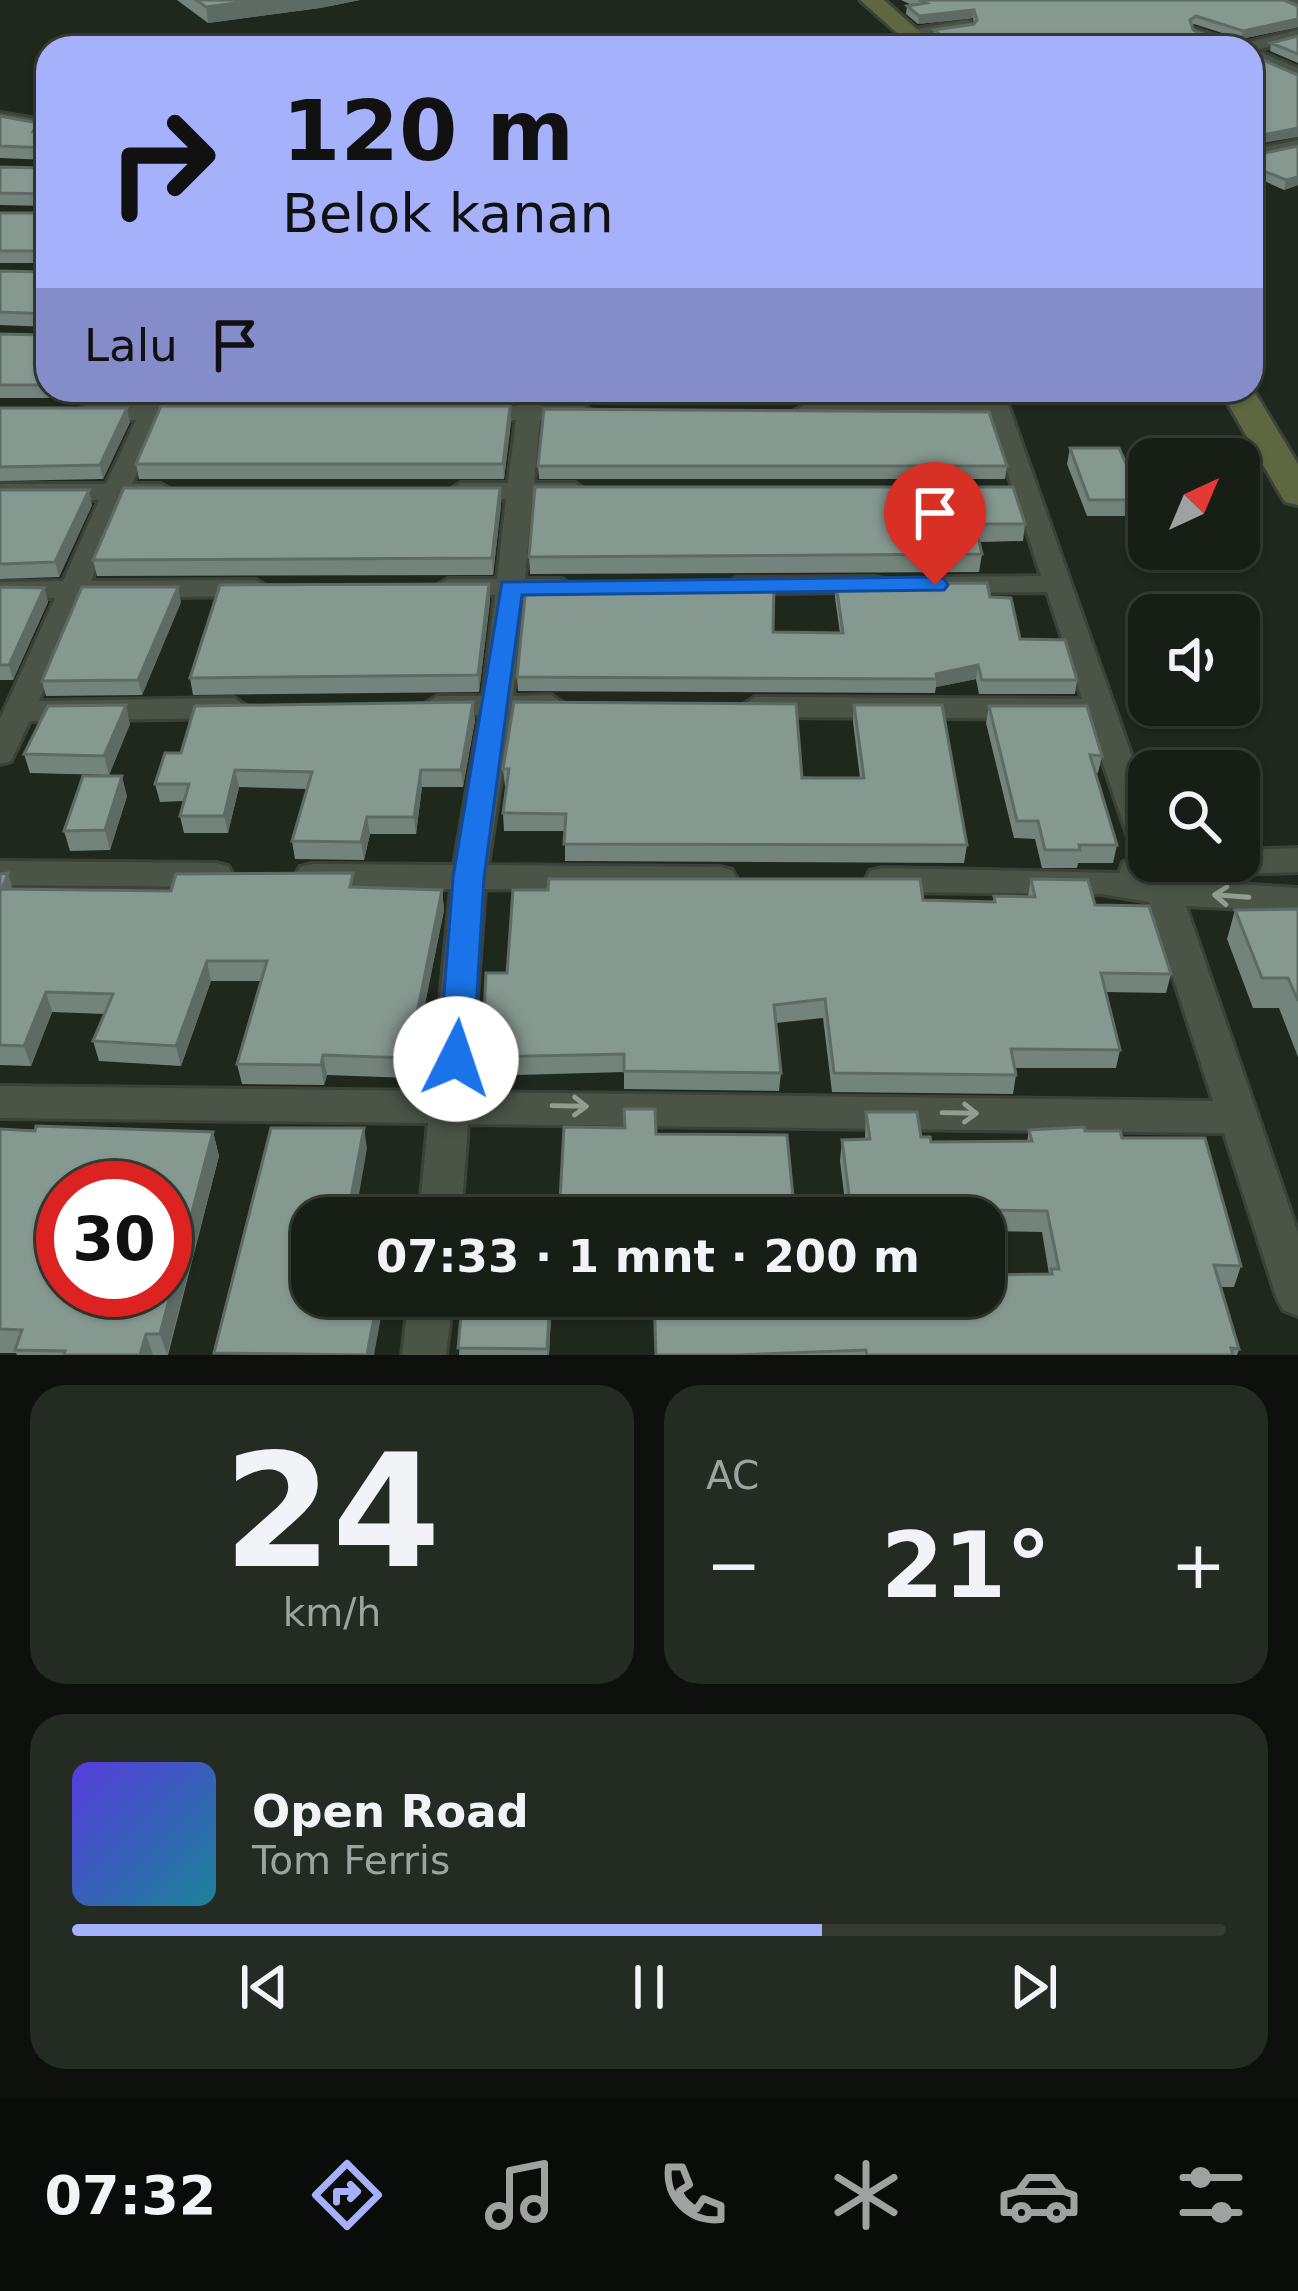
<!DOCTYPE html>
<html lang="id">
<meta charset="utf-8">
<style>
body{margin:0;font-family:"DejaVu Sans",sans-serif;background:#242b22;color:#f1f3f6;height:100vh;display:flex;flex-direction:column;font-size:45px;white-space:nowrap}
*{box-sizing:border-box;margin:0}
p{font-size:39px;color:#9ea2a0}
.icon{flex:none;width:66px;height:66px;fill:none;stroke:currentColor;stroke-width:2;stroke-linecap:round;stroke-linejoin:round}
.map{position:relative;height:1355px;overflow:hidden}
.drawer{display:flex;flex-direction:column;gap:30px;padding:30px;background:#0d100c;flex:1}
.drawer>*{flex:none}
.top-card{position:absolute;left:36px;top:36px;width:1227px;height:366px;border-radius:36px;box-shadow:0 3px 9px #0004,0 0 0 3px #363c34;background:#a6b1fc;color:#111;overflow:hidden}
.needle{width:78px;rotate:44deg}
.tools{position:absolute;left:1128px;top:438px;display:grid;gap:24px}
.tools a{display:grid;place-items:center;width:132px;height:132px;border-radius:24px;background:#171e15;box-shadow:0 3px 9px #0004,0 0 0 3px #363c34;font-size:60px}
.speed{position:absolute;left:36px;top:1161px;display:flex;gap:24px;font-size:60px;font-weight:700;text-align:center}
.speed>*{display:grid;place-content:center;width:156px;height:156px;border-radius:50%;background:#171e15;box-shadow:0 3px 9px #0004,0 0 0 3px #363c34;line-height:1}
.speed .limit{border:18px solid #d22;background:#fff;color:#111}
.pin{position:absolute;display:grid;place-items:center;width:102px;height:102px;color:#fff;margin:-123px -51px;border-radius:50% 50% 50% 0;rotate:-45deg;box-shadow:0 0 12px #0007}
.pin .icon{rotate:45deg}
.me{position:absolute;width:132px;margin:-66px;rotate:4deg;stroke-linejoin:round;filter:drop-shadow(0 0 9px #0008)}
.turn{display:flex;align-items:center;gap:42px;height:252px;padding:0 48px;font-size:54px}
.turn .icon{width:156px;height:156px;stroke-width:2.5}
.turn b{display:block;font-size:84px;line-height:102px}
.then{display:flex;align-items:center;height:114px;padding:0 48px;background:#0003;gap:24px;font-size:45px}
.big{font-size:90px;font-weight:800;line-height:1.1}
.drawer .card{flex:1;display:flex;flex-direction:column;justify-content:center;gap:18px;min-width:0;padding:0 42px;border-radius:36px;background:#242b22}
.drawer .dial{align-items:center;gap:0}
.dial b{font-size:156px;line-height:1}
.song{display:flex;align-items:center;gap:36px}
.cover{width:144px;height:144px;border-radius:18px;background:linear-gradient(135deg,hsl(250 70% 55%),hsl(190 70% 35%))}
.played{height:12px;border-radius:6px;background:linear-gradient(90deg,#a6b1fc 65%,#363c34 65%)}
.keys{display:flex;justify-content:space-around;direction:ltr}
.heat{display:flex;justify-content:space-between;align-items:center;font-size:66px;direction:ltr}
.drawer .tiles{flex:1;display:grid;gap:30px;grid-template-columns:1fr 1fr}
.card:last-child{grid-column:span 2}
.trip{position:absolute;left:291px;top:1197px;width:714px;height:120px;border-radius:36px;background:#171e15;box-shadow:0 3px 9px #0004,0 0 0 3px #363c34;font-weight:800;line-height:120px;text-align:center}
.menu{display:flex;height:192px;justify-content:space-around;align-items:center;background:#090c08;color:#9ea2a0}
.menu .icon{width:84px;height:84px}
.menu .current{color:#a6b1fc}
.menu b{font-size:54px;color:#f1f3f6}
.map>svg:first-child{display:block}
</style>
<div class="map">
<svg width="1298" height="1355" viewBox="0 0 1298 1355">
<rect width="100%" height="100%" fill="#1f281c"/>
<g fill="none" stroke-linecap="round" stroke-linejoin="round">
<g stroke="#3b4239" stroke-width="6">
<path id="minor" d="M 1273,0 L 1298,0 L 1298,10 Z
M 966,20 L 972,22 L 972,28 L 908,37 L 900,32 Z
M 1193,28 L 1241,44 L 1298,30 L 1298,40 L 1255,50 L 1298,68 L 1298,79 L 1251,60 L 1251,48 L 1225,48 L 1193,34 Z
M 0,113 L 48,121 L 48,131 L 0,123 Z
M 1298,140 L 1298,150 L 1251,162 L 1251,150 Z
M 149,390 L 173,390 L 166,405 L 194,406 L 206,413 L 194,420 L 160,420 L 132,484 L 161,484 L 174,492 L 161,500 L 125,500 L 91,581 L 256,580 L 270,588 L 256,596 L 83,598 L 39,701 L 234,698 L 249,708 L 234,718 L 30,721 L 11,761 L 0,764 L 0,719 L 55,598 L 0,598 L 0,582 L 63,581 L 99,500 L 0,500 L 0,484 L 106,484 L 136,420 L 86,419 L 74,412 L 86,405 L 142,405 Z
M 519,390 L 543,390 L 541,406 L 584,406 L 596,413 L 584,420 L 540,420 L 534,483 L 575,483 L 588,491 L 575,499 L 532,499 L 525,579 L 562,579 L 576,587 L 562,595 L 523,595 L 513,696 L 551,695 L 566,705 L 551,715 L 511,715 L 488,865 L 720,867 L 732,870 L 737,879 L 732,888 L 720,891 L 485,889 L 470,1092 L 1213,1101 L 1149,902 L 1101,894 L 882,892 L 870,889 L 865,880 L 870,871 L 882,868 L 1119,873 L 1123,862 L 1135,858 L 1088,719 L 755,717 L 740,707 L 755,697 L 1082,699 L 1047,592 L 946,593 L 932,585 L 946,577 L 1041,576 L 989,416 L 806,418 L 794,411 L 806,404 L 984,402 L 983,390 L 1003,390 L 1149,805 L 1149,861 L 1239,861 L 1239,850 L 1298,848 L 1298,872 L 1175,876 L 1177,880 L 1298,888 L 1298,912 L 1186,906 L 1298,1233 L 1298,1316 L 1283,1310 L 1276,1296 L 1224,1133 L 468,1124 L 461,1218 L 419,1218 L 428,1123 L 0,1118 L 0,1086 L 431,1091 L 451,889 L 312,888 L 300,885 L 295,876 L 300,867 L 312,864 L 454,865 L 480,715 L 437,716 L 422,706 L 437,696 L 483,696 L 495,595 L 448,595 L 434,587 L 448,579 L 497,579 L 506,499 L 461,499 L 448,491 L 461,483 L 508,483 L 516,420 L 470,420 L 458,413 L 470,406 L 517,406 Z
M 874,577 L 884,579 L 888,585 L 884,591 L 736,594 L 722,586 L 736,578 Z
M 0,861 L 216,863 L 228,866 L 233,875 L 228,884 L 216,887 L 0,885 Z
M 409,1296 L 453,1296 L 446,1355 L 402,1355 Z"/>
</g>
<g stroke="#3b4239" stroke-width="6">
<path id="secondary" d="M 860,0 L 884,0 L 938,48 L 914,48 Z
M 1251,386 L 1298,464 L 1298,505 L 1285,502 L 1280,494 L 1220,390 L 1251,390 Z"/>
</g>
<use href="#minor" fill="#4a5547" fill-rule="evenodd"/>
<use href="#secondary" fill="#5f6740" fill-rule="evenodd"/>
</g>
<path fill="#73847c" d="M 177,0 L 360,0 L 320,8 L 208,23 Z
M 901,0 L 1284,0 L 1298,6 L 1298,27 L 1241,39 L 1194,24 L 1192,26 L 1193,30 L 1225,44 L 1249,48 L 946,48 L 933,38 L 934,30 L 974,24 L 973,18 L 918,24 L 906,14 L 907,6 L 912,5 Z
M 1298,36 L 1298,63 L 1270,51 L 1271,43 Z
M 0,116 L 38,123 L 40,132 L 48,133 L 48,160 L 0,158 Z
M 1298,146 L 1298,185 L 1284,190 L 1262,180 L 1251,156 Z
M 48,165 L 48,206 L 0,205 L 0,167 L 45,168 Z
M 48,211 L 48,327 L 0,325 L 0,271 L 45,272 L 47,263 L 0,263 L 0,213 L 45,213 Z
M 48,332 L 48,390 L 146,390 L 140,398 L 0,398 L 0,334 L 45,335 Z
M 172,390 L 517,390 L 514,398 L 174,398 Z
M 544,390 L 818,390 L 817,398 L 547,398 Z
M 0,408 L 130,422 L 103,479 L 0,481 Z
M 511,422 L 504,479 L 139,479 L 136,464 Z
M 1070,448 L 1142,500 L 1139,516 L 1087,516 L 1067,464 Z
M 538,466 L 1007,466 L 1005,479 L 539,479 Z
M 535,487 L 1025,524 L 1023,541 L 979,542 L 982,554 L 979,572 L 530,574 L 529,557 Z
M 500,488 L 501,505 L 493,575 L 97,576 L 93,560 Z
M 0,490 L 92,505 L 59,577 L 0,579 Z
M 489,584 L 490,601 L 479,692 L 193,695 L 190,678 Z
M 836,584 L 990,597 L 1020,639 L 1077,680 L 1075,694 L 979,694 L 976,679 L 936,687 L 935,693 L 518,691 L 517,677 L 773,632 L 840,633 L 835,598 Z
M 0,587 L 44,588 L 48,602 L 13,680 L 0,680 Z
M 181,602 L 142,695 L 46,696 L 42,681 Z
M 854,705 L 967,845 L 964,863 L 565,861 L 565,831 L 504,831 L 503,813 L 507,787 L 505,787 L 503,769 L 860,778 L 853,722 Z
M 989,706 L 1102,756 L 1098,773 L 1095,773 L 1117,845 L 1113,863 L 1078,863 L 1077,868 L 1042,868 L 1035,839 L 1014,838 L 986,723 Z
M 475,720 L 463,787 L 422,787 L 416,834 L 370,834 L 364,860 L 295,859 L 292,841 L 307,789 L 239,787 L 228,833 L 184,833 L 180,816 L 184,801 L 160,802 L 155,784 L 181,753 Z
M 130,724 L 109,775 L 30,773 L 24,754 Z
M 127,796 L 110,850 L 70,851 L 64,831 Z
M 0,874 L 13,889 L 171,891 L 355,887 L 442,890 L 444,910 L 410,1078 L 327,1075 L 324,1085 L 242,1084 L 237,1064 L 261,981 L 211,981 L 181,1066 L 99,1061 L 93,1041 L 105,1014 L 52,1012 L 31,1066 L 0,1065 Z
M 1031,879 L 1095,905 L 1171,974 L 1166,993 L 1106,992 L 1120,1050 L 1116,1068 L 1015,1068 L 1016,1075 L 1013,1094 L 832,1092 L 823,1018 L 776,1023 L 781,1073 L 779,1091 L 624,1089 L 624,1072 L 483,1076 L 482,1057 L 507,973 L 923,900 L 993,902 L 994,896 L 1028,897 Z
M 1298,909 L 1298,1057 L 1279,1008 L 1253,1008 L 1227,939 L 1235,910 Z
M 866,1112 L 931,1142 L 1027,1142 L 1029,1130 L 1085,1131 L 1122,1138 L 1241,1266 L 1234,1287 L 1220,1287 L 1239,1349 L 1237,1355 L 655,1355 L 1049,1274 L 1042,1232 L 984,1231 L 984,1218 L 847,1218 L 840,1161 L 842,1140 L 865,1139 Z
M 0,1129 L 213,1132 L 219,1156 L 168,1355 L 17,1355 L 16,1353 L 0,1353 Z
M 463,1296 L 552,1296 L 549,1355 L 459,1355 Z"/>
<path fill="#5e6b65" d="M 258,0 L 360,0 L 320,8 L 208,23 L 206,7 Z
M 974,10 L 973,18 L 918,24 L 919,16 Z
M 1298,19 L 1298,27 L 1241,39 L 1243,31 Z
M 1298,128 L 1298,137 L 1251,145 L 1252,137 Z
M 1264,171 L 1262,180 L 1251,182 L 1251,173 Z
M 1298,177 L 1298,185 L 1284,190 L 1286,180 Z
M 510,406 L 511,422 L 504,479 L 503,464 Z
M 127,408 L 130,422 L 103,479 L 100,465 Z
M 500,488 L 501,505 L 493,575 L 492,558 Z
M 89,490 L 92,505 L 59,577 L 55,562 Z
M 489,584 L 490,601 L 479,692 L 478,675 Z
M 178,587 L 181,602 L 142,695 L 138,680 Z
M 44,588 L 48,602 L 13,680 L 9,665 Z
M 978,665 L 976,679 L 936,687 L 936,674 Z
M 473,702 L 475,720 L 463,787 L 461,770 Z
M 126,705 L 130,724 L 109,775 L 104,756 Z
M 235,770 L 239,787 L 228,833 L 224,816 Z
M 421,770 L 422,787 L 416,834 L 414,817 Z
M 122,776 L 127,796 L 110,850 L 105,830 Z
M 367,817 L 370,834 L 364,860 L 361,842 Z
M 8,873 L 14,893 L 2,889 Z
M 442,890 L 444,910 L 410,1078 L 408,1058 Z
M 207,961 L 211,981 L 181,1066 L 176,1046 Z
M 46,992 L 52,1012 L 31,1066 L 24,1046 Z
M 323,1055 L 327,1075 L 324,1085 L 321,1065 Z
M 364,1128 L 367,1148 L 355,1218 L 347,1218 Z
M 213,1132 L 219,1156 L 167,1355 L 160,1334 Z
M 378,1296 L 382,1296 L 383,1306 L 374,1355 L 367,1355 Z
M 550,1296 L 552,1296 L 549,1355 L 547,1355 Z
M 146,1334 L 153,1355 L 140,1355 Z"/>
<path fill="#869990" stroke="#5e6b65" stroke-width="3" fill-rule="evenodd" d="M 196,0 L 258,0 L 206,7 Z
M 919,0 L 1284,0 L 1298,6 L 1298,19 L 1243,31 L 1196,16 L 1190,20 L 1193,30 L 1225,44 L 1248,44 L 1249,48 L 958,48 L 934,30 L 974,24 L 977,20 L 974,10 L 919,16 L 907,6 L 926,3 Z
M 1298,36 L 1298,54 L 1271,43 Z
M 1251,55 L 1298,75 L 1298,128 L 1252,137 L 1251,148 Z
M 0,116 L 38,123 L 33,132 L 48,133 L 48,148 L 0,146 Z
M 1298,146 L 1298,177 L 1286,180 L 1264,171 L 1251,173 L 1251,156 Z
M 48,165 L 48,194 L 0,193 L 0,167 L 45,168 Z
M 48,211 L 48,254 L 45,251 L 0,251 L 0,213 L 45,213 Z
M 48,262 L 48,314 L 0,312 L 0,271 L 45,272 Z
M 48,332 L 48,385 L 0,385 L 0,334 L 45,335 Z
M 161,406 L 510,406 L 503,464 L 136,464 Z
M 0,408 L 127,408 L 100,465 L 0,467 Z
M 544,409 L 989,412 L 1007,466 L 538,466 Z
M 1070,448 L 1119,448 L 1142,500 L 1089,500 Z
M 535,487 L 1013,487 L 1025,524 L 975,524 L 982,554 L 529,557 Z
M 124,488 L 500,488 L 492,558 L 93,560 Z
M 0,490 L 89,490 L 55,562 L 0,564 Z
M 987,583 L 990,597 L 1011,598 L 1020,639 L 1065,640 L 1077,680 L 982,680 L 978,665 L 936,674 L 937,679 L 517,677 L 526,586 L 774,584 L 773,632 L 843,633 L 836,584 Z
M 489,584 L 478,675 L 190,678 L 220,585 Z
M 0,587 L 44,588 L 9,665 L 0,665 Z
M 82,587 L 178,587 L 138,680 L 42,681 Z
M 473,702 L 461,770 L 421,770 L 414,817 L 367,817 L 361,842 L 292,841 L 312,772 L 235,770 L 224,816 L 180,816 L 189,784 L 155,784 L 165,753 L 181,753 L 195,706 Z
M 514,702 L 796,704 L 802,778 L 864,778 L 854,705 L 942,705 L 967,845 L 564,844 L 566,814 L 503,813 L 509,769 L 503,769 Z
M 126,705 L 104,756 L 24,754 L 48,706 Z
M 989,706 L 1087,706 L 1102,756 L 1090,755 L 1117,845 L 1079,845 L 1080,850 L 1045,850 L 1038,821 L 1017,821 Z
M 83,776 L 122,776 L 105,830 L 64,831 Z
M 8,873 L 2,889 L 171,891 L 176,874 L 353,873 L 350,887 L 442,890 L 408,1058 L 323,1055 L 321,1065 L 237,1064 L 267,961 L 207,961 L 176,1046 L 93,1041 L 113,994 L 46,992 L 24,1046 L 0,1045 L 0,874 Z
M 549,879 L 920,879 L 923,900 L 995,902 L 994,896 L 1035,897 L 1031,879 L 1088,880 L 1095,905 L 1149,906 L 1171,974 L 1101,973 L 1120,1050 L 1011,1049 L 1016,1075 L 834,1073 L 825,999 L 774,1005 L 781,1073 L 624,1071 L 624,1054 L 482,1057 L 486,973 L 507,973 L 513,890 L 548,890 Z
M 1298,909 L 1298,1001 L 1288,978 L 1262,978 L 1235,910 Z
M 624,1109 L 655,1109 L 656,1134 L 787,1135 L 795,1218 L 559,1218 L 564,1127 L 625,1128 Z
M 866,1112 L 917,1112 L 921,1137 L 930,1137 L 931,1142 L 1032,1141 L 1029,1130 L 1084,1127 L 1085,1131 L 1120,1131 L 1122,1138 L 1205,1138 L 1241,1266 L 1214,1265 L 1239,1349 L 1231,1348 L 1233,1355 L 867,1355 L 866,1350 L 735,1355 L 656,1355 L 654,1296 L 984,1296 L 984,1275 L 1052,1274 L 1051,1269 L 1059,1269 L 1047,1211 L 943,1209 L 944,1218 L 852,1218 L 842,1140 L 870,1139 Z
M 36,1126 L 213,1132 L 160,1334 L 146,1334 L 140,1355 L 64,1355 L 65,1351 L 15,1350 L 22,1330 L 0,1329 L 0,1129 L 35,1131 ZM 63,1188 L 165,1188 L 165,1290 L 63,1290 Z
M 271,1128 L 364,1128 L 347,1218 L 312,1218 L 312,1296 L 378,1296 L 367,1355 L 214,1353 Z
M 463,1296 L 550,1296 L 547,1349 L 458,1348 Z"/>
<defs><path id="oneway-shaft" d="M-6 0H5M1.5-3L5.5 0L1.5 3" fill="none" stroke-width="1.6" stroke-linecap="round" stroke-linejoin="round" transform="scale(3)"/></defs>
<g stroke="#949d91">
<use href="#oneway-shaft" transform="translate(1231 896) rotate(-176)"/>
<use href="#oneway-shaft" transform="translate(570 1106) rotate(1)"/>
<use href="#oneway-shaft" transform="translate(960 1113) rotate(1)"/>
</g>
<path fill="#1a73e8" stroke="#114b97" stroke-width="3" d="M 935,577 L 944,579 L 948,585 L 944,590 L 522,595 L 484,878 L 473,1059 L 468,1069 L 456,1073 L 444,1069 L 439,1059 L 453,878 L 502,582 Z"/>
</svg>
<div class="tools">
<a><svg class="needle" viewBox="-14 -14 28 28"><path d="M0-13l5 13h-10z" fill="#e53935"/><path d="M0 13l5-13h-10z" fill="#9ea2a0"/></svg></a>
<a><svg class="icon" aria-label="sound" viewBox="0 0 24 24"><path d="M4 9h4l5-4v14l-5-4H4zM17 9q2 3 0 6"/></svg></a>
<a><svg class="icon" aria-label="search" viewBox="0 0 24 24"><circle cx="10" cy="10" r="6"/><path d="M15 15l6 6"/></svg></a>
</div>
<div class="speed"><div class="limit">30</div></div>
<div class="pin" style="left:935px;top:585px;background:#d93025"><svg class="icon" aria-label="arrive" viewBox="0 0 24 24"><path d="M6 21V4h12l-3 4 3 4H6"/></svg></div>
<svg class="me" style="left:456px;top:1059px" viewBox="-20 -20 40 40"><circle r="19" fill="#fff"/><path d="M0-13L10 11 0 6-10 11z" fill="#1a73e8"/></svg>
<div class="trip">07:33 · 1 mnt · 200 m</div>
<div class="top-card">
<div class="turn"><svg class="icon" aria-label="right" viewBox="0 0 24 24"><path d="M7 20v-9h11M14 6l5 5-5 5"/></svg><div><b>120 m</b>Belok kanan</div></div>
<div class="then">Lalu<svg class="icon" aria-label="arrive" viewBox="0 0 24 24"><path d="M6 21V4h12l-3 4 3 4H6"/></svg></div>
</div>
</div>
<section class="drawer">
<div class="tiles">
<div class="card dial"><b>24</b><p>km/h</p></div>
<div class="card"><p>AC</p>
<div class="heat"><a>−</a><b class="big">21°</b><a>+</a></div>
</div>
<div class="card">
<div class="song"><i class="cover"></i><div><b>Open Road</b><p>Tom Ferris</p></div></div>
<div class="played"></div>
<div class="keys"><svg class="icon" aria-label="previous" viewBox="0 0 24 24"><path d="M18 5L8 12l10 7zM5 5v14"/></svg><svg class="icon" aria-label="pause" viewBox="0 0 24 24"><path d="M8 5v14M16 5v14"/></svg><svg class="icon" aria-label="next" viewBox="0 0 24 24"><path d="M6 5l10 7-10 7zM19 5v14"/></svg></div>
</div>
</div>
</section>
<nav class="menu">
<b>07:32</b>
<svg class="icon current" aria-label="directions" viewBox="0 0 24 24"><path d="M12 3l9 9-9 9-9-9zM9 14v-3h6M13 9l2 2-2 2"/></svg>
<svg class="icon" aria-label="music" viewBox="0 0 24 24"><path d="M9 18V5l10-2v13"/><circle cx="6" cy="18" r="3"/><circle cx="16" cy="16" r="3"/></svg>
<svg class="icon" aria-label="phone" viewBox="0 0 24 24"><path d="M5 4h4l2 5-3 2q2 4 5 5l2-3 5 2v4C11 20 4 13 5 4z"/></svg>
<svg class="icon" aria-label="climate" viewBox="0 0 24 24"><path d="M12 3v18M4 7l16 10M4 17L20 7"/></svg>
<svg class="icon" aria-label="car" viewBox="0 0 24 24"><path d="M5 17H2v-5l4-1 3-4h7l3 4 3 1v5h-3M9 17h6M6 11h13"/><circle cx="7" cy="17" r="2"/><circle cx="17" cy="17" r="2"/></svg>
<svg class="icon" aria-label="filters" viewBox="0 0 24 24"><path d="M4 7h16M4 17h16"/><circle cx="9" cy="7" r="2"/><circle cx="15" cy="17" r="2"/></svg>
</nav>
